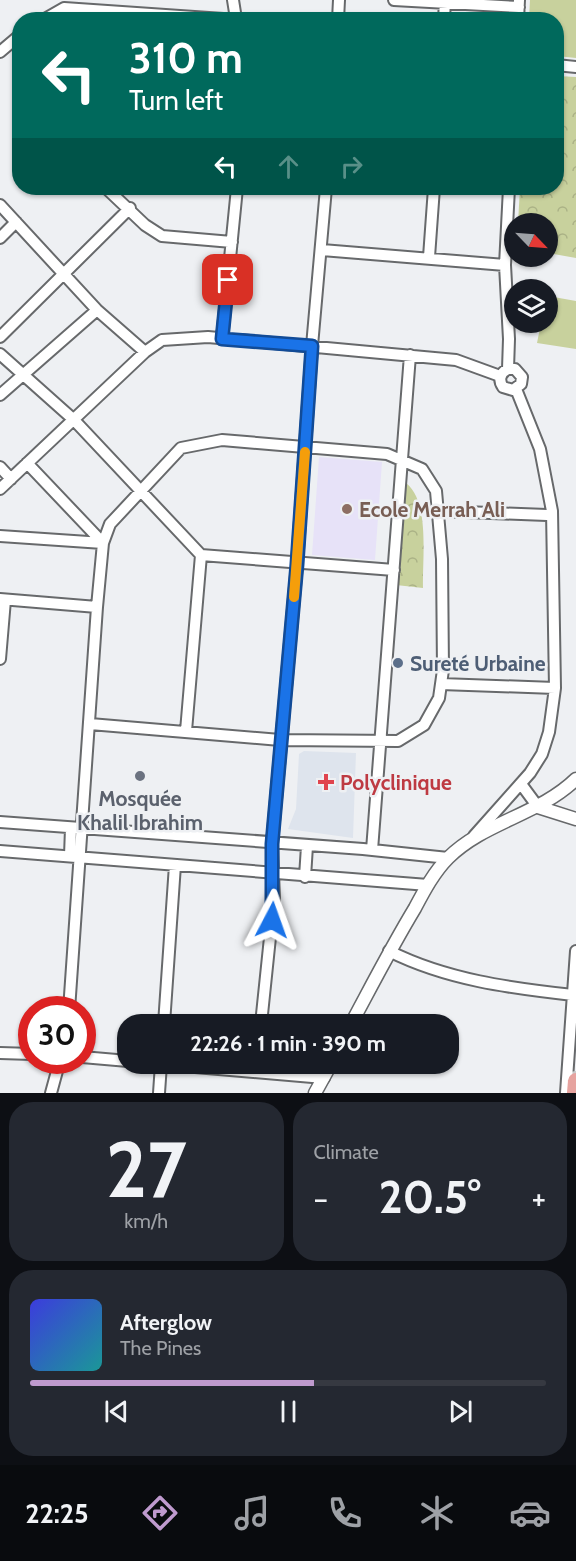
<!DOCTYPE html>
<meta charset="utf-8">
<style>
body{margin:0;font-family:Cabin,sans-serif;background:#242831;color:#f1f3f6;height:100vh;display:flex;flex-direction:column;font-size:22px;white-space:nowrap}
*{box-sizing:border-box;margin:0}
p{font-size:20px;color:#9ea1a6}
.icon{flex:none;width:33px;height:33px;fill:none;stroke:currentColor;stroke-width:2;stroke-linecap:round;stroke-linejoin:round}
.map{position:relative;height:1093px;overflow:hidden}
.details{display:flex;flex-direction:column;gap:9px;padding:9px;background:#0d0f14;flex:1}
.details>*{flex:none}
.top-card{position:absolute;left:12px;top:12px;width:552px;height:183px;border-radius:24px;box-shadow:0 2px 4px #0004;background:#00695c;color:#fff;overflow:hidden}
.needle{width:39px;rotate:115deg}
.tools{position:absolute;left:504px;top:213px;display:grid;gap:12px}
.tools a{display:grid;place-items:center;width:54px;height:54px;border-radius:50%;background:#171b24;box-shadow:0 2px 4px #0004;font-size:30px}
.speed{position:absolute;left:18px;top:996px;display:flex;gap:12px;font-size:30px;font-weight:700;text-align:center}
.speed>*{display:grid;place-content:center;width:78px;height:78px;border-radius:50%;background:#171b24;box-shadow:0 2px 4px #0004;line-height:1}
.speed .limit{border:9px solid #d22;background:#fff;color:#111}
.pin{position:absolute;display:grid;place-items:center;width:51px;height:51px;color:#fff;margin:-26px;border-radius:12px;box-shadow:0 3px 9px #0006}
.me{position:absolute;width:66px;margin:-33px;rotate:4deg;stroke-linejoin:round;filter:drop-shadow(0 0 4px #0008)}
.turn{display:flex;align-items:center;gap:21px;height:126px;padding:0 18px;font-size:27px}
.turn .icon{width:78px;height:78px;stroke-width:2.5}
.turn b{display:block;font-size:42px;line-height:51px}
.lanes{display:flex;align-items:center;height:57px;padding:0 18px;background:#0003;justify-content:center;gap:30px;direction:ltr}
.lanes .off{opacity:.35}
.big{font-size:45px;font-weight:700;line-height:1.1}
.details .card{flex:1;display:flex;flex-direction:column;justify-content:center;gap:9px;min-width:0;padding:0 21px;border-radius:24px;background:#242831}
.details .dial{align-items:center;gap:0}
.dial b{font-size:78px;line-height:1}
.song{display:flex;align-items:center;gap:18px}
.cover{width:72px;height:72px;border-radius:9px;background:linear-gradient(135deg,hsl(240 70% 55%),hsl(180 70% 35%))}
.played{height:6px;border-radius:3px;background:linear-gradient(90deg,#bf9ace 55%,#363941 55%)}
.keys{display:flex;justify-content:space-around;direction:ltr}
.heat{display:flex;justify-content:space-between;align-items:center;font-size:33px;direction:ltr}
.details .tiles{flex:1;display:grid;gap:9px;grid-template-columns:1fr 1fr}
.card:last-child{grid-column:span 2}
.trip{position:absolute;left:117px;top:1014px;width:342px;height:60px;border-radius:24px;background:#171b24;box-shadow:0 2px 4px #0004;font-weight:700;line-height:60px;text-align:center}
.tab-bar{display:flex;height:96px;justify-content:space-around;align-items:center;background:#090b0e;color:#9ea1a6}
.tab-bar .icon{width:42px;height:42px}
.tab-bar .active{color:#bf9ace}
.tab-bar b{font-size:27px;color:#f1f3f6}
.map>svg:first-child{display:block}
</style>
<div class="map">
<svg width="576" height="1093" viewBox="0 0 576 1093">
<defs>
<pattern id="park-crowns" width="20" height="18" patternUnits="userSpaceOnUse" patternTransform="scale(1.5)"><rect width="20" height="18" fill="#c8d19d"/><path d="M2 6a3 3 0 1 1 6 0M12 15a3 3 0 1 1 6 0" fill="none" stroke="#abb286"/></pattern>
</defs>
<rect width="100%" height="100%" fill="#eef0f3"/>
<path fill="#dee4ed" d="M 304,751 L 356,753 L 353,838 L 288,829 L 296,809 L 299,754 Z"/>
<path fill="#e7e2f8" d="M 319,457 L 382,462 L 375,560 L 312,555 Z"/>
<path fill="#c8d19d" d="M 530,0 L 576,0 L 576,58 L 557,56 L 556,20 L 529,19 Z
M 548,296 L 576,301 L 576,349 L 537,343 L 541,323 L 548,322 Z"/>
<path fill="url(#park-crowns)" d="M 557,76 L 576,77 L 576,258 L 548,253 L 548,224 L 518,223 L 520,188 L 556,188 Z
M 403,481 C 431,497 422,559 423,588 L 396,585 Z"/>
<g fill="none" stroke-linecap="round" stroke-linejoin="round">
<g stroke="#67696b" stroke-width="14">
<path id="minor" d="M 233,0 L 236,19
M 394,0 L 519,7
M 43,20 L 64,8 L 238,20
M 338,20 L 339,0
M 444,20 L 445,0
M 518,20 L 519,0
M 0,52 L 20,35
M 556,65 L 576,67
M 106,188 L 145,225 L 162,236 L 232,242
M 0,205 L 97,310 L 145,352
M 0,238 L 16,222
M 322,250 L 505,265
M 429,257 L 434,188
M 0,337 L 130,208
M 222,339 L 237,188
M 0,354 L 74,420 L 201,555 L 186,731
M 508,369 L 515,369 L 522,377 L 521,384 L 513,390 L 503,387 C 498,380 500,373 508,369 L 509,339 L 505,265 L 509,188
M 0,395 L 97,310
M 27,463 L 103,543
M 0,467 L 11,479
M 0,489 L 145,352 L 162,340 L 208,337 L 456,360 L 500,376
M 438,511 L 547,515
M 0,536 L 103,543
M 201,555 L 394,570
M 0,599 L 97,607
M 0,659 L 5,600
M 441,684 L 555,688
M 521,784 L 538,807
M 0,822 L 363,849 L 448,858
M 474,836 L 530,773 L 542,754 L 549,732 L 555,688 L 552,511 L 540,449 L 516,389
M 372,850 L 410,355
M 0,851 L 428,885
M 70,856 L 71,828
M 305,877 L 307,846
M 389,951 C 447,980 510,988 573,995
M 69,1010 L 97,607 L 103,543 L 110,524 L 181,448 L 222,440 L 387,454 L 422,469 L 436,491 L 442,559 L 443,670 L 439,698 L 424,725 L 398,741 L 280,740 L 90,724
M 164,1024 L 175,865
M 261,1024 L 274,899 L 272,844 L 297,564 L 312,346 L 326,188
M 0,1053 L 32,1054
M 82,1057 L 128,1061
M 160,1064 L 324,1078
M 51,1093 L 60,1060
M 159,1093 L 161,1064
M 566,1093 L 576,951"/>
</g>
<g stroke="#67696b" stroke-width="15">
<path id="tertiary" d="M 538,807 L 576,819
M 351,1024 C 372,985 392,946 415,908 C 424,891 434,872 448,858 C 484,822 539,815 576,779
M 315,1093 L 331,1064"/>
</g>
<g stroke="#cacbcb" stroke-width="20">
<path id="trunk" d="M 575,1093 L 576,1081"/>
</g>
<use href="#minor" stroke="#fff" stroke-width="10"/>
<use href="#tertiary" stroke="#fff" stroke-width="12"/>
<use href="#trunk" stroke="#e6a39f" stroke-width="16"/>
</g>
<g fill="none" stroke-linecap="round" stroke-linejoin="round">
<g stroke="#114b97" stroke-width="15">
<path id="route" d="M 228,280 L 222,339 L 312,346 L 297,564 L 272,844 L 272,920"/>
</g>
<use href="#route" stroke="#1a73e8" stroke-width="10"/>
<path stroke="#f59e0b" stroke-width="10" d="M 294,597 L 305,452"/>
</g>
<circle fill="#8d6e63" stroke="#eef0f3" stroke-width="2" cx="347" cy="509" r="6"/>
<circle fill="#5c6f8a" stroke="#eef0f3" stroke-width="2" cx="398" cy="663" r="6"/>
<circle fill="#6b7280" stroke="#eef0f3" stroke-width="2" cx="140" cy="776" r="6"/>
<path fill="#e0444e" stroke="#eef0f3" stroke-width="2" d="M323 773h6v6h6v6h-6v6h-6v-6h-6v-6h6z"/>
<g text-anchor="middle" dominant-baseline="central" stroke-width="5" stroke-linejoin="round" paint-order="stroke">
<g font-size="21" font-weight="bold" fill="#785e54" stroke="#eef0f3" text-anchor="start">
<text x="359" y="509">Ecole Merrah Ali</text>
</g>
<g font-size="21" font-weight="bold" fill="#4e5e75" stroke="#eef0f3" text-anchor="start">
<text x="410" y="663">Sureté Urbaine</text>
</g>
<g font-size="21" font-weight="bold" fill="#be3a42" stroke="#eef0f3" text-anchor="start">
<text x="340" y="782">Polyclinique</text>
</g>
<g font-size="21" font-weight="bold" fill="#5b616d" stroke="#eef0f3">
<text x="140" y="798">Mosquée<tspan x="140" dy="24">Khalil Ibrahim</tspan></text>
</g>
</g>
</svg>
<div class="tools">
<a><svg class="needle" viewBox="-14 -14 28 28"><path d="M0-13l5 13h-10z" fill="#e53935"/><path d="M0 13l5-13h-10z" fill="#9ea1a6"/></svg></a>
<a><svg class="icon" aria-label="layers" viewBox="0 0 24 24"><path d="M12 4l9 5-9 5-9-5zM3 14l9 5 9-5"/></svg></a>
</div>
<div class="speed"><div class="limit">30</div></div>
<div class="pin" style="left:228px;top:280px;background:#d93025"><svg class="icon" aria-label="arrive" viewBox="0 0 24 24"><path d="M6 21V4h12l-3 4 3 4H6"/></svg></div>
<svg class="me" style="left:272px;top:920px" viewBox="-20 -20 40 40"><path d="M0-17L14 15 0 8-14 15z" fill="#1a73e8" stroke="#fff" stroke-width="4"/></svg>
<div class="trip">22:26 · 1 min · 390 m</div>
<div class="top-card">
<div class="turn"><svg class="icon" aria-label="left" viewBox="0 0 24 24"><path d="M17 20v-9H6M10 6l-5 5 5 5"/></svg><div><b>310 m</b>Turn left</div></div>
<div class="lanes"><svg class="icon" aria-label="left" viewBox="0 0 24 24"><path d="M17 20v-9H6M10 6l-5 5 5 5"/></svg><svg class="icon off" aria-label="ahead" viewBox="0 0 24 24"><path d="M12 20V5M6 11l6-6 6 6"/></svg><svg class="icon off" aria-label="right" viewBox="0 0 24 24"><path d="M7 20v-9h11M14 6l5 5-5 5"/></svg></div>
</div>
</div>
<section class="details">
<div class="tiles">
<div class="card dial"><b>27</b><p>km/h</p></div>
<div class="card"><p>Climate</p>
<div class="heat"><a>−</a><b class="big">20.5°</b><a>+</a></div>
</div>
<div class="card">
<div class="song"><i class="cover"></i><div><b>Afterglow</b><p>The Pines</p></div></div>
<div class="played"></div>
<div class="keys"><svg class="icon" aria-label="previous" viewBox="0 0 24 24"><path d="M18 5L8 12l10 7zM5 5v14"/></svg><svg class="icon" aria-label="pause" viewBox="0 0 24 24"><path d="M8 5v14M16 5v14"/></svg><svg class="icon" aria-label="next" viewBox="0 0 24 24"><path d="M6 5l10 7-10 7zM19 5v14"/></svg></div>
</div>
</div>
</section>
<nav class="tab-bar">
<b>22:25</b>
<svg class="icon active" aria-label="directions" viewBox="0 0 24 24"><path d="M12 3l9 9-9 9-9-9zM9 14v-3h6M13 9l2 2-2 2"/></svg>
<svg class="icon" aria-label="music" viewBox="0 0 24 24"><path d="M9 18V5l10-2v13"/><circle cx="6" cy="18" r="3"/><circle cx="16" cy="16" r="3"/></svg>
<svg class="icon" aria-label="phone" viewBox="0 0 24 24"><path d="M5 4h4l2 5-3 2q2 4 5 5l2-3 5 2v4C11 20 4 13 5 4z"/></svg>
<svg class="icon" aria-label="climate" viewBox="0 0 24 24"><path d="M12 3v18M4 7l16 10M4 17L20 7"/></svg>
<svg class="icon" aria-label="car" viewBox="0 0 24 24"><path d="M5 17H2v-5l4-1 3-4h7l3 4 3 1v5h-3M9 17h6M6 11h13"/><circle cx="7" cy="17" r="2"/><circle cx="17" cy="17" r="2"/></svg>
</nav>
